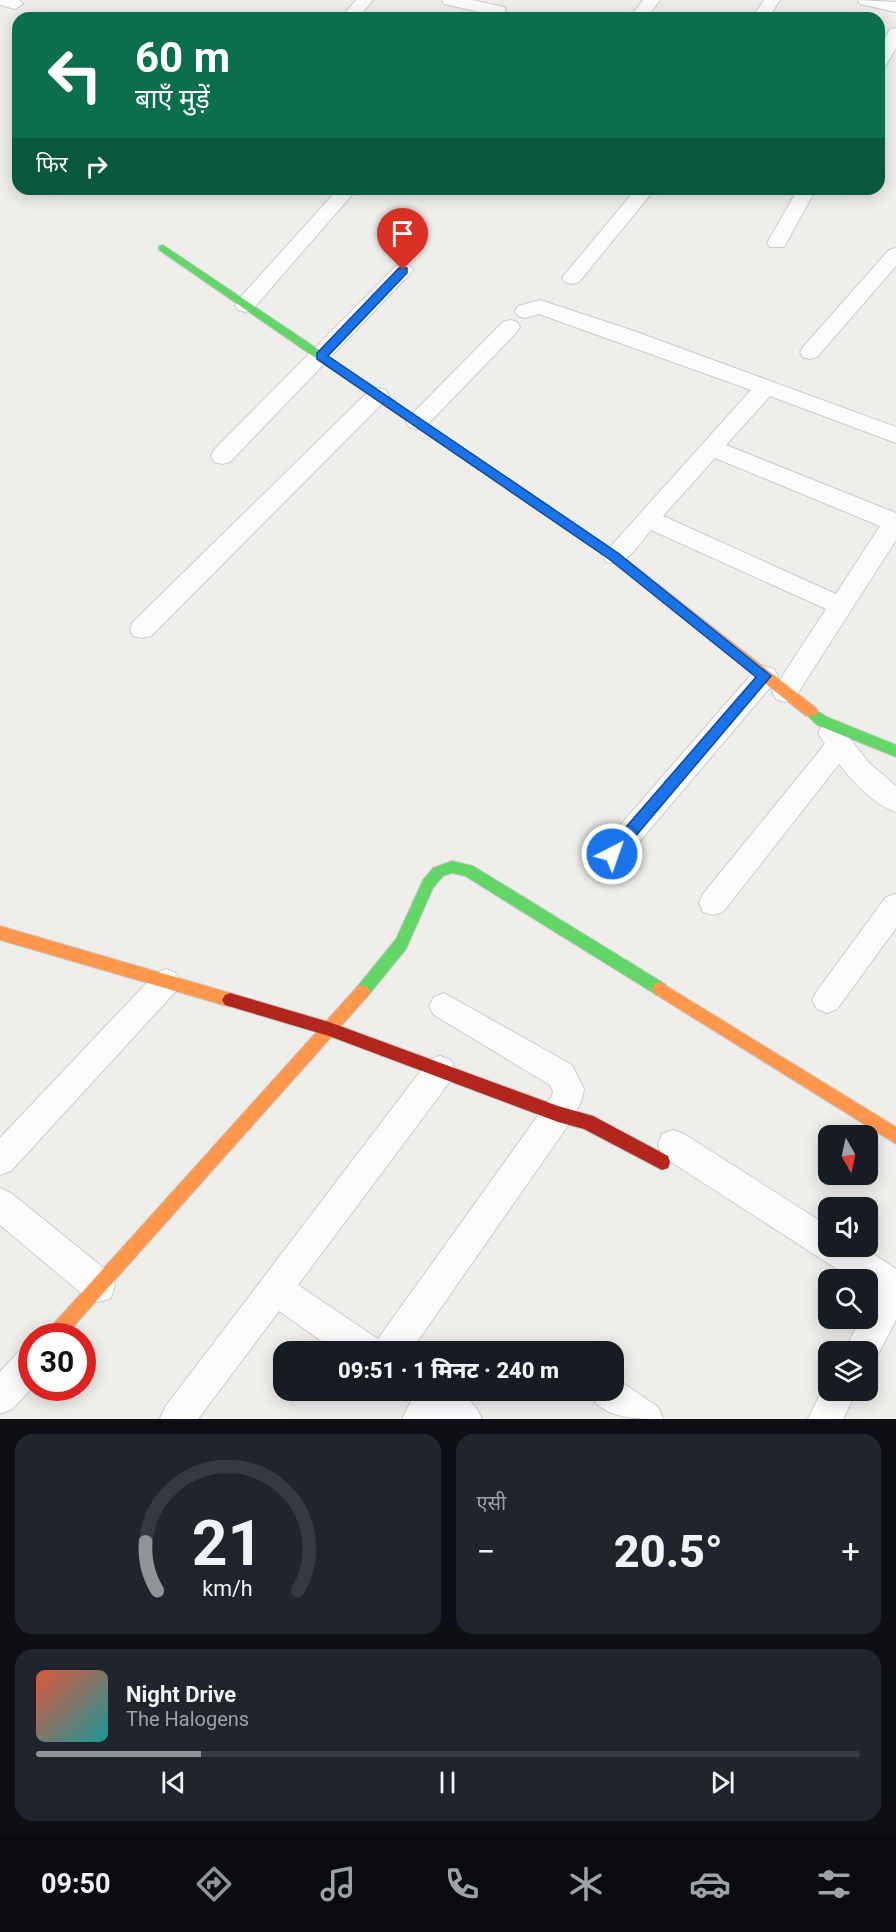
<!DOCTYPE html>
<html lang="hi">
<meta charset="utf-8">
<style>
body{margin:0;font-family:Roboto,"Noto Sans Devanagari",sans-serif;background:#20242c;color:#f1f3f6;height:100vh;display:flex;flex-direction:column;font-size:22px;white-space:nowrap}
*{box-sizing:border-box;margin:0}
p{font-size:20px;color:#9ea1a6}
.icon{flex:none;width:33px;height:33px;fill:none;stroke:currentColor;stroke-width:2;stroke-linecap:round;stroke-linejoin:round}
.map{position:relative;height:1419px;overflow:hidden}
.drawer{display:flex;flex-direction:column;gap:15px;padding:15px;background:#0d0f14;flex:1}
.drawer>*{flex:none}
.hud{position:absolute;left:12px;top:12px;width:873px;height:183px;border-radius:18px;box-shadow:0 3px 15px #0003;background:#0b6e4f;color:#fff;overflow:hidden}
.needle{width:39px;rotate:171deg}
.fabs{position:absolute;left:818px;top:1125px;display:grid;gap:12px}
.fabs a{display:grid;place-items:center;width:60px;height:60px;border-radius:12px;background:#171b24;box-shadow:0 3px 15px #0003;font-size:30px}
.speed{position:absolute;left:18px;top:1323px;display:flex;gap:12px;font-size:30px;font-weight:700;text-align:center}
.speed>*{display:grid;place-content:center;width:78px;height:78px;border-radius:50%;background:#171b24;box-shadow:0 3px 15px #0003;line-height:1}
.speed .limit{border:9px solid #d22;background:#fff;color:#111}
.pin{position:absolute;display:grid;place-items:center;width:51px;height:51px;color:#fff;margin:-62px -26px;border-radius:50% 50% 50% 0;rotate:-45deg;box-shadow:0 0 6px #0007}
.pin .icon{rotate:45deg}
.me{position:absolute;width:66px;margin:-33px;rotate:41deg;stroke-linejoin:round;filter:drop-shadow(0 0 4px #0008)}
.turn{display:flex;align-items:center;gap:21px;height:126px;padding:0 24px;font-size:27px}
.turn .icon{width:78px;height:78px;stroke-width:2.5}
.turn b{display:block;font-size:42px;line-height:51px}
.then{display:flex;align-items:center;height:57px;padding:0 24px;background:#0003;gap:12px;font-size:22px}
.big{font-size:45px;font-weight:800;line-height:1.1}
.drawer .tile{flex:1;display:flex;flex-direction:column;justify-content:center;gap:9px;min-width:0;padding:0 21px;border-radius:18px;background:#20242c}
.drawer .dial{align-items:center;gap:0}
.dial svg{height:156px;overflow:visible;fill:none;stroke:#363941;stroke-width:7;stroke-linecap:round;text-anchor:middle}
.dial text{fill:#f1f3f6;stroke:none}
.song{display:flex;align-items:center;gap:18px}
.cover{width:72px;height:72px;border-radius:9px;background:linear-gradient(135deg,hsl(10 70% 55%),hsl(180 70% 35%))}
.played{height:6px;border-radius:3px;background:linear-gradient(90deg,#919496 20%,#363941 20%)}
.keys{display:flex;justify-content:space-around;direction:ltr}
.heat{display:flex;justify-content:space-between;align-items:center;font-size:33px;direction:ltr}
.drawer .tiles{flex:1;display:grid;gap:15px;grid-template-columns:1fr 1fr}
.tile:last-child{grid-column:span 2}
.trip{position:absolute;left:273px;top:1341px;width:351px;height:60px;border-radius:18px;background:#171b24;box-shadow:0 3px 15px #0003;font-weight:800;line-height:60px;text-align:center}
.dock{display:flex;height:96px;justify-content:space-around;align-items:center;background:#090b0e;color:#9ea1a6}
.dock .icon{width:42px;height:42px}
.dock .active{color:#919496}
.dock b{font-size:27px;color:#f1f3f6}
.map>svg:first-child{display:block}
</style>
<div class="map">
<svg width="896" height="1419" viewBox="0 0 896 1419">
<rect width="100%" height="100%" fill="#efeeea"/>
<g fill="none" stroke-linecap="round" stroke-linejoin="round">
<g stroke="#cbcccc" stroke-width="2">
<path id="street" d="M 0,0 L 19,0 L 23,4 L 15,9 L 0,5 Z
M 356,0 L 373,0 L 358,18 L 341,18 Z
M 442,0 L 472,0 L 504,7 L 506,11 L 498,16 L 444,4 Z
M 643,0 L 660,0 L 646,18 L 632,18 L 631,16 Z
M 764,0 L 780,0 L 768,18 L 752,18 Z
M 858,0 L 896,2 L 896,12 L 860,4 Z
M 896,28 L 896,48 L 885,67 L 879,68 L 879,48 L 890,29 Z
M 338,189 L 357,189 L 252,310 L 245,312 L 238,310 L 235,305 L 238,300 Z
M 636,189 L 655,189 L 579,282 L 572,284 L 565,282 L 562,278 L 565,274 Z
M 798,189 L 816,189 L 784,247 L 770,247 L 767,243 Z
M 896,248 L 896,266 L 817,357 L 810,359 L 803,357 L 800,352 L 803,347 L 889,250 Z
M 403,264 L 410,266 L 413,270 L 410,274 L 230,462 L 222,464 L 214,462 L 211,456 L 214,450 L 396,266 Z
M 540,300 L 631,330 L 896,427 L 896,443 L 770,396 L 726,445 L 896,513 L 896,540 L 794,699 L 785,702 L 776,699 L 772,692 L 826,609 L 651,530 C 639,544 626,568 606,562 L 602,556 L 751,390 L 539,314 L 525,318 L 518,316 L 515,311 L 518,306 ZM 715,458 L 880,526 L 836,594 L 663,516 Z
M 510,320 L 517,322 L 520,327 L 517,332 L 425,427 L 417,429 L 409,427 L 406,422 L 409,417 L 503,322 Z
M 378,388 L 386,390 L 389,395 L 386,400 L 151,636 L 142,638 L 133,636 L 130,629 L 133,622 L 370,390 Z
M 765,666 L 774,669 L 778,676 L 774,683 L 622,862 L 612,866 L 602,862 L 598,854 L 602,846 L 756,669 Z
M 831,723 L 840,726 L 869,763 L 896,786 L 896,812 C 873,804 854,783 839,764 L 723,912 L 713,915 L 703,912 L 699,903 L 703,894 L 825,744 L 818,733 L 822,726 Z
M 896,894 L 896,928 L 837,1009 L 827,1013 L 817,1009 L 812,1000 L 817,991 L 886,897 Z
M 166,969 L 176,973 L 180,982 L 176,991 L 11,1171 L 0,1175 L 0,1138 L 156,973 Z
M 444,993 L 572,1065 L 584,1089 L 581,1102 L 569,1124 L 410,1352 L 337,1352 L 279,1311 L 198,1419 L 160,1419 L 165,1407 L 429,1060 L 440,1056 L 451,1060 L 455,1070 L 451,1080 L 298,1285 L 378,1339 L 552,1096 L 553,1091 L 550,1085 L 434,1015 L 429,1006 L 434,997 Z
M 673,1130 L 684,1134 L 828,1226 L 828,1246 L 861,1246 L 896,1269 L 896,1320 L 873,1364 L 867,1366 L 867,1352 L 844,1352 L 861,1318 L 867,1318 L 867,1307 L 875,1293 L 867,1288 L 867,1280 L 854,1280 L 662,1156 L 658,1145 L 662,1134 Z
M 0,1188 L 11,1193 L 111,1274 L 115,1286 L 111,1298 L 99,1302 L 87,1298 L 0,1225 Z
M 32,1345 L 32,1388 L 12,1409 L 0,1414 L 0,1372 L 20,1350 Z
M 614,1377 L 658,1407 L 663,1419 C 633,1419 601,1419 587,1390 L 614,1390 Z
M 828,1378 L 828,1390 L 857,1390 L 843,1419 L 808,1419 Z
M 407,1390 C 438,1390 468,1385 482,1419 L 402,1419 L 411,1401 Z"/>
</g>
<g stroke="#cacacb" stroke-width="2">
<path id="fast" d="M 163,245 L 395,401 L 395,407 L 387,407 L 159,250 L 159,246 Z
M 811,707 L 827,717 L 896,745 L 896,757 L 817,725 L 804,712 L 806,708 Z
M 452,861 L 473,866 L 665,984 L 668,989 L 665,994 L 660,996 L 655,994 L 465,876 L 452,873 L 443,876 L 433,888 L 406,949 L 367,997 L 362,999 L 357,997 L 354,992 L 357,987 L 396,939 L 423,880 L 433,868 Z"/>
</g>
<g stroke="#cacacb" stroke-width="2">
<path id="slow" d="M 391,400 L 618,553 L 816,708 L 818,712 L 816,716 L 806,716 L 610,559 L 387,407 L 387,401 Z
M 0,926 L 230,993 L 235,995 L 238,1000 L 235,1005 L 230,1007 L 0,940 Z
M 660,982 L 896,1127 L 896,1144 L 655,994 L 652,989 L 655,984 Z
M 362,985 L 367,987 L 370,992 L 367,997 L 65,1336 L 45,1336 L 48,1330 L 357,987 Z"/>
</g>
<g stroke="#cacacb" stroke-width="2">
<path id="jam" d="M 230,993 L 329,1022 L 558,1106 L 593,1116 L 668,1156 L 670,1162 L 668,1168 L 662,1170 L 584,1129 L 558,1122 L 329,1036 L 225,1005 L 222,1000 L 225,995 Z"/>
</g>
<use href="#street" fill="#fdfcfc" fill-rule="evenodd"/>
<use href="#fast" fill="#63d668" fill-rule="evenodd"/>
<use href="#slow" fill="#ff974d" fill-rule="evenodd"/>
<use href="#jam" fill="#b3261e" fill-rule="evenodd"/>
</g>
<path fill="#1a73e8" stroke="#114b97" stroke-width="1.5" d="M 403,267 L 407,268 L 407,273 L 328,356 L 618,553 L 771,676 L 617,858 L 612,860 L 607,858 L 605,854 L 607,849 L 756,677 L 609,559 L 317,359 L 317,353 L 399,268 Z"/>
</svg>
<div class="fabs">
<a><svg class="needle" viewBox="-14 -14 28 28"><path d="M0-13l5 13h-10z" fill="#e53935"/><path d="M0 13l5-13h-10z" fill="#9ea1a6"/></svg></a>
<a><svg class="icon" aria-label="sound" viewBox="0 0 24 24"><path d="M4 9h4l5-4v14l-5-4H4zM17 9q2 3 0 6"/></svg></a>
<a><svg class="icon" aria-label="search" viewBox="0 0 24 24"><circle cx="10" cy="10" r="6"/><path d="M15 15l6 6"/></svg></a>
<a><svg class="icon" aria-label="layers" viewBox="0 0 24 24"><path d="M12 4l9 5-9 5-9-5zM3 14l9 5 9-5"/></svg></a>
</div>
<div class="speed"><div class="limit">30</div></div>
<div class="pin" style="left:403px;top:270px;background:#d93025"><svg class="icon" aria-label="arrive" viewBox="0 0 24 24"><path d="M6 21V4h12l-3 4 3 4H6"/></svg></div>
<svg class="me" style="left:612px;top:854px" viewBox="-20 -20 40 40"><circle r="17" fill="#1a73e8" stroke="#fff" stroke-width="3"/><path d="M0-11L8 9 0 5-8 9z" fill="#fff"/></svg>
<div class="trip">09:51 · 1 मिनट · 240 m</div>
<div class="hud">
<div class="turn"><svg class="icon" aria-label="left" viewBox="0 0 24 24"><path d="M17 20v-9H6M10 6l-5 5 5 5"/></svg><div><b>60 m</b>बाएँ मुड़ें</div></div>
<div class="then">फिर<svg class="icon" aria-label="right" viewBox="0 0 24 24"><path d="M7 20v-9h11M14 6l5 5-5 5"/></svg></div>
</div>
</div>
<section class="drawer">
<div class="tiles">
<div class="tile dial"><svg viewBox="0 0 100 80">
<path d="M14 69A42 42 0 1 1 86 69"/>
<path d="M14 69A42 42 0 0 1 8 44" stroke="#919496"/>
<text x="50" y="56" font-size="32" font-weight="700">21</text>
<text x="50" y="72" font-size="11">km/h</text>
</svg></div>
<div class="tile"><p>एसी</p>
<div class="heat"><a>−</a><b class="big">20.5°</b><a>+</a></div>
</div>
<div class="tile">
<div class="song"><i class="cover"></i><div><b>Night Drive</b><p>The Halogens</p></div></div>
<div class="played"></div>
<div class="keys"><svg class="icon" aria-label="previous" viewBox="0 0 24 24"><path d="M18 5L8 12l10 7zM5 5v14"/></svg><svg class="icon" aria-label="pause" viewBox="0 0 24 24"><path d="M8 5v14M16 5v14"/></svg><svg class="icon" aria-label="next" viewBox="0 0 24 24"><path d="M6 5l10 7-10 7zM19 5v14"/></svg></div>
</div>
</div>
</section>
<nav class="dock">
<b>09:50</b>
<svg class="icon active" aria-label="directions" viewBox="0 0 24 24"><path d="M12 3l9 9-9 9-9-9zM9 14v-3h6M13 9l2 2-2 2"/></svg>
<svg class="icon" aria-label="music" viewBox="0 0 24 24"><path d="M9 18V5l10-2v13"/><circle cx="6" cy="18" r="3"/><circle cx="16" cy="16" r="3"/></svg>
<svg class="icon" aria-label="phone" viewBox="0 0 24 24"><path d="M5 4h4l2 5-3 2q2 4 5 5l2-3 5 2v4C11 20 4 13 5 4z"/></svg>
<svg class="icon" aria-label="climate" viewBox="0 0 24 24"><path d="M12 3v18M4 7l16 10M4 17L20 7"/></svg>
<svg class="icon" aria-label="car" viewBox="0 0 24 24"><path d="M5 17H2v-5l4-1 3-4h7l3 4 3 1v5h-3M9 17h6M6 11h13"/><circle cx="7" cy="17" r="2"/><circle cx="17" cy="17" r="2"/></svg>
<svg class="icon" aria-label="filters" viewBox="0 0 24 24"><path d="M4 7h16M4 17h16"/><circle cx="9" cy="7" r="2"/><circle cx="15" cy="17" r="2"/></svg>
</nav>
